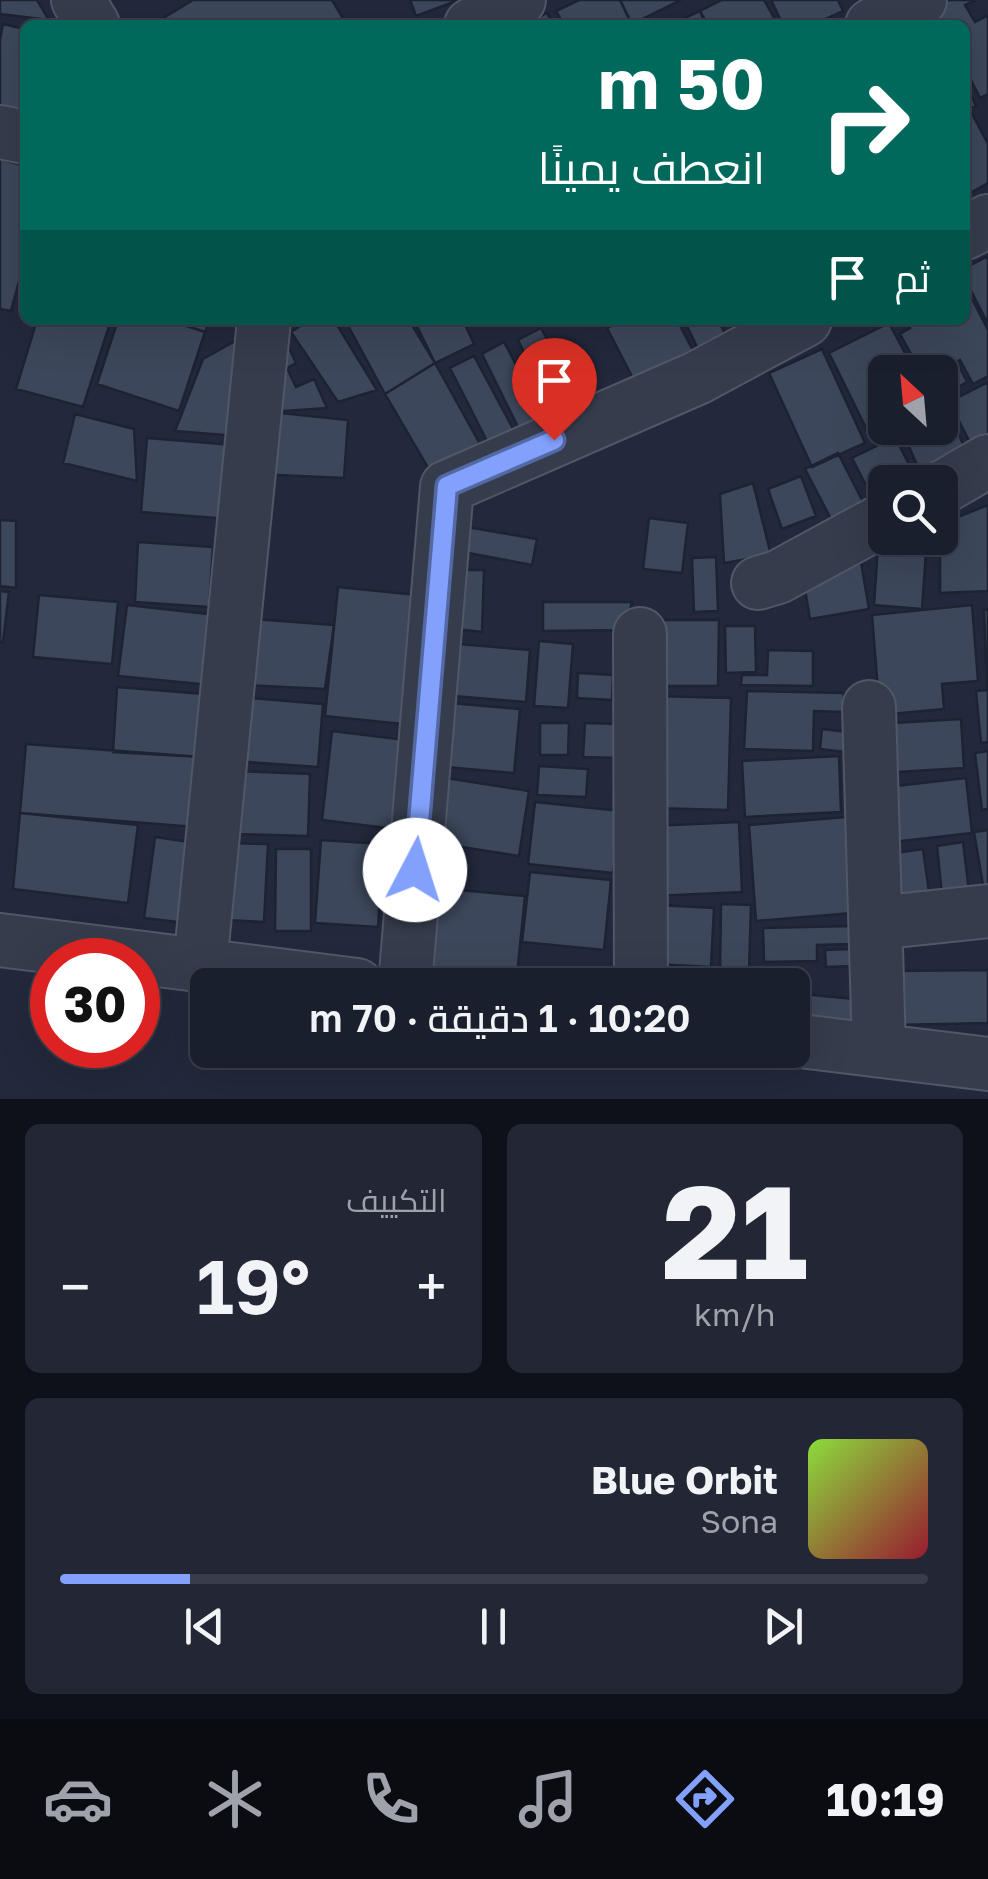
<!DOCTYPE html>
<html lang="ar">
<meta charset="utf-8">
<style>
body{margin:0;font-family:"Golos Text",Cairo,sans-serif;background:#232735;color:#f1f3f6;direction:rtl;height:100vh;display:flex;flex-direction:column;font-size:38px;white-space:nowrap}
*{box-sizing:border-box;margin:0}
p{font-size:32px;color:#9fa2aa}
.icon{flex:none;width:55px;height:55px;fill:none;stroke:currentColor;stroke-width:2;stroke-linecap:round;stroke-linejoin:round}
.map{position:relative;height:1099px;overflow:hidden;direction:ltr}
.side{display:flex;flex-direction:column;gap:25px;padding:25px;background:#0e1119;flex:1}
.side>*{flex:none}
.guide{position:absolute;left:20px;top:20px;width:950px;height:305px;border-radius:15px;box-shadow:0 10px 40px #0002,0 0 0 2px #383d49;direction:rtl;background:#00695c;color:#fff;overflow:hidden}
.needle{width:65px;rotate:334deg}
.buttons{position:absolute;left:868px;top:355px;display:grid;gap:20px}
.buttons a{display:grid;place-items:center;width:90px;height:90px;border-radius:15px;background:#1a1f2d;box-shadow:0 10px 40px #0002,0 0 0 2px #383d49;font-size:50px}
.speed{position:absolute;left:30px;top:938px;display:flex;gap:20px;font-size:50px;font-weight:700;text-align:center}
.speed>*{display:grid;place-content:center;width:130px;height:130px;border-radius:50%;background:#1a1f2d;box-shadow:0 10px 40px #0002,0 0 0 2px #383d49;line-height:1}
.speed .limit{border:15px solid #d22;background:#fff;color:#111}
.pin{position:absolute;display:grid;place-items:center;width:85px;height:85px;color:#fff;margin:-102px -42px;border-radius:50% 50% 50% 0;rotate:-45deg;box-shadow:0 0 10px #0007}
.pin .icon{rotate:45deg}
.me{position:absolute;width:110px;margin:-55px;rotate:5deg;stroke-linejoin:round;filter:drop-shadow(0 0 8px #0008)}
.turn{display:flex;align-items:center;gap:35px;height:210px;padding:0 40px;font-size:45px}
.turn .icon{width:130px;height:130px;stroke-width:2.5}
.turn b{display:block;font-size:70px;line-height:85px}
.then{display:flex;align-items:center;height:95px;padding:0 40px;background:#0003;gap:20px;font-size:38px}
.big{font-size:75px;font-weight:600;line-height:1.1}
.side .card{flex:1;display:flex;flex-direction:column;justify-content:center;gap:15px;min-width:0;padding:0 35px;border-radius:15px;background:#232735}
.side .dial{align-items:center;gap:0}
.dial b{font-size:130px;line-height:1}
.song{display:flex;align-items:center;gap:30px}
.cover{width:120px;height:120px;border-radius:15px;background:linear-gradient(135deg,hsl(90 70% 55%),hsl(350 70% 35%))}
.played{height:10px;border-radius:5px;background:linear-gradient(90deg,#82a1fc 15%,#383d49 15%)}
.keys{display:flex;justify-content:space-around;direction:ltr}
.heat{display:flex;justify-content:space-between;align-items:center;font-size:55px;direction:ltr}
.side .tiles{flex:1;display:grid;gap:25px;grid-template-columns:1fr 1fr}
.card:last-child{grid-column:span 2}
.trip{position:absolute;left:190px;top:968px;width:620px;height:100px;border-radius:15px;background:#1a1f2d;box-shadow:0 10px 40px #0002,0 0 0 2px #383d49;font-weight:600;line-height:100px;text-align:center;direction:rtl}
.menu{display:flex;height:160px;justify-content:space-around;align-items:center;background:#0a0c12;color:#9fa2aa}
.menu .icon{width:70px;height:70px}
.menu .on{color:#82a1fc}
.menu b{font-size:45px;color:#f1f3f6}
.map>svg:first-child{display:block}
</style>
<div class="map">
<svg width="988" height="1099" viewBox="0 0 988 1099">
<rect width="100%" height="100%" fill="#22293c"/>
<path fill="#3d475b" stroke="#1d2333" stroke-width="2.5" d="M 0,0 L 37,0 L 49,20 L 0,14 Z
M 193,0 L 332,0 L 347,25 L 152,25 Z
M 410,0 L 459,0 L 416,16 Z
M 579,0 L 620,0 L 632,25 L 564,25 L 556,11 Z
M 620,0 L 681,0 L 632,24 Z
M 722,0 L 764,0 L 778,25 L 708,25 L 700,11 Z
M 771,0 L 838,0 L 843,11 L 813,25 L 783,25 Z
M 949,0 L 976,0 L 965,5 L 975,22 L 988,15 L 988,94 L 980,98 L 965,68 L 965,25 L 943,25 L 934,7 Z
M 700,11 L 706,25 L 669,25 Z
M 547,13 L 553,25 L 523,25 Z
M 3,24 L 25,29 L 25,112 L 0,107 L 0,39 Z
M 965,82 L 976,106 L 965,111 Z
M 971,112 L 988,144 L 988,183 L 965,196 L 965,115 Z
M 0,159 L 25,166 L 25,259 L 11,311 L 0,309 Z
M 988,256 L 988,324 L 965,279 L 965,268 Z
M 965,285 L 988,330 L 988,376 L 973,384 L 960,360 L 957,362 L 967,382 L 940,397 L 940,372 L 921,372 L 900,334 L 910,328 L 905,320 L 965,320 Z
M 37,320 L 101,320 L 110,323 L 83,407 L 16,389 Z
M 118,320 L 168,320 L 205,332 L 179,411 L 97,384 Z
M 170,320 L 210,320 L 205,332 Z
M 310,320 L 334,320 L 377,390 L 338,402 L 291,332 Z
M 345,320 L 409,320 L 435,363 L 385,394 Z
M 414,320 L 463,320 L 474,344 L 435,363 Z
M 623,320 L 677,320 L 698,360 L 639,390 L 607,328 Z
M 684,320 L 718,320 L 728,339 L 700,353 Z
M 728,320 L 781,320 L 739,341 Z
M 889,323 L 915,372 L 885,372 L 885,428 L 901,428 L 873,442 L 829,353 Z
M 541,328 L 585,411 L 558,421 L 518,340 Z
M 246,335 L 237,436 L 175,431 L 203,359 Z
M 285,339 L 296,363 L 287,368 L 296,387 L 314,379 L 327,408 L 270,412 Z
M 504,342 L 548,425 L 522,435 L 482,354 Z
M 822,349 L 865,443 L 812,467 L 769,373 Z
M 474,356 L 518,438 L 491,449 L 450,368 Z
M 435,363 L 480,444 L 431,473 L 385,394 Z
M 988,382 L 988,443 L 974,450 L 949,402 Z
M 270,412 L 348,420 L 344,478 L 255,474 Z
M 949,413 L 967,453 L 921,474 L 903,433 L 916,428 L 940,428 L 940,417 Z
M 75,414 L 134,429 L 137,481 L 63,463 Z
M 895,437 L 918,482 L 885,482 L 885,502 L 877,507 L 852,458 Z
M 147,438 L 234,445 L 228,519 L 141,512 Z
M 838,453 L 863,502 L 831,519 L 805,469 Z
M 801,476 L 816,516 L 782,529 L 768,489 Z
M 753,483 L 771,555 L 724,563 L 720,494 Z
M 988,505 L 988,591 L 940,593 L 940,524 Z
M 649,518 L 688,523 L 682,573 L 643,569 Z
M 0,520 L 16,521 L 16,588 L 0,586 Z
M 467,527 L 537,539 L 532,565 L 463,552 Z
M 879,532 L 885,538 L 927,538 L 922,609 L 874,605 Z
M 138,542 L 213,547 L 209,607 L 135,602 Z
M 716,557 L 718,611 L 694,612 L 692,558 Z
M 861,562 L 869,609 L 810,619 L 802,572 Z
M 462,570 L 484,570 L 482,632 L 456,629 Z
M 338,587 L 427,596 L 412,725 L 325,716 Z
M 0,591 L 9,592 L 3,642 L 0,642 Z
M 39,595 L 118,602 L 112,664 L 33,657 Z
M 543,602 L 632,602 L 625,630 L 543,631 Z
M 127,605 L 217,615 L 210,685 L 118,676 Z
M 972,605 L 978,681 L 942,684 L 944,709 L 880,715 L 872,615 Z
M 988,609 L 988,687 L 987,688 L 984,610 Z
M 253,619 L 334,625 L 325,689 L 243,685 Z
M 660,620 L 719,620 L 718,686 L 659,686 Z
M 725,626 L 755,626 L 756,672 L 726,673 Z
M 539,641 L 573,644 L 568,708 L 534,706 Z
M 459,644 L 530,650 L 526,702 L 454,696 Z
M 768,650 L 813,651 L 813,686 L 741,685 L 742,675 L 767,675 Z
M 578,673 L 613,675 L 612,700 L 577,698 Z
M 117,687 L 204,694 L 200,757 L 113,752 Z
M 988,690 L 988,742 L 981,743 L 976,691 Z
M 747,691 L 844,693 L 843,712 L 814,711 L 813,751 L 744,749 Z
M 654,696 L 731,698 L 728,810 L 650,808 Z
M 238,697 L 323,704 L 318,767 L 233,761 Z
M 451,703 L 520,709 L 514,773 L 446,767 Z
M 961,719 L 964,768 L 880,773 L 877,724 Z
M 540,723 L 569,723 L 568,755 L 540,755 Z
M 585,723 L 619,724 L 618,758 L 583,757 Z
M 822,729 L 847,732 L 845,752 L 820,749 Z
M 332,731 L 422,742 L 411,831 L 322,820 Z
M 26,744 L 200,757 L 195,827 L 20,813 Z
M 988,751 L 988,809 L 982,810 L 975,753 Z
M 839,756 L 841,812 L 745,817 L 742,761 Z
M 539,766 L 588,769 L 586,797 L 537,795 Z
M 237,771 L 310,774 L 308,836 L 234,834 Z
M 446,778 L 529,791 L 519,856 L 436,843 Z
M 966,778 L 972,833 L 884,843 L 878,788 Z
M 535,802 L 621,811 L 613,873 L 528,864 Z
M 20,813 L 138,825 L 128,903 L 13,889 Z
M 846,817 L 853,913 L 756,921 L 749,825 Z
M 739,822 L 742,892 L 654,896 L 651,826 Z
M 988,830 L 988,890 L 984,891 L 974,832 Z
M 155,837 L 197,843 L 186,923 L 144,918 Z
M 321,840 L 383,844 L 378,927 L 315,923 Z
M 963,842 L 969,891 L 942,895 L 937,846 Z
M 229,843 L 268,844 L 264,922 L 225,920 Z
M 276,849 L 311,849 L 311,931 L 275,931 Z
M 923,849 L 930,899 L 895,905 L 888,854 Z
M 530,872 L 611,880 L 604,950 L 522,942 Z
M 438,888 L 525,896 L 516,985 L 429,981 Z
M 721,904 L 751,905 L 749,971 L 720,970 Z
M 656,905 L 714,908 L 711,967 L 654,964 Z
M 852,926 L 851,944 L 817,945 L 817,961 L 764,962 L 763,928 Z
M 851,949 L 853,966 L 826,967 L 825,950 Z
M 988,970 L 988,1023 L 893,1025 L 893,971 Z
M 656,972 L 722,976 L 722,985 L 656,985 Z
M 792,993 L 854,999 L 850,1038 L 792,1032 Z"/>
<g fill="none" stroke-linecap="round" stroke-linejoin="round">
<g stroke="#515767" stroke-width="56">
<path id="street" d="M 78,0 L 93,25
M 471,25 L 519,0
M 872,25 L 920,0
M 0,132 L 25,137
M 965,233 L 988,221
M 940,489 L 988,461
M 758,583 L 778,577 L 885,519
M 640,634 L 641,985
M 869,707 L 879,1050
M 876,923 L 988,911
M 0,940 L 357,985
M 200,965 L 264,320
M 405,985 L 447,487 L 697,378 L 805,320
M 792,1040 L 988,1064"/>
</g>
<use href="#street" stroke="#353c4c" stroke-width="52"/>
</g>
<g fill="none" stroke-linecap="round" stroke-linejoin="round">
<g stroke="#5469a4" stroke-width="25">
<path id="route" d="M 415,870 L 447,486 L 554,440"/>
</g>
<use href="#route" stroke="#82a1fc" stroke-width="18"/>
</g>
</svg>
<div class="buttons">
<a><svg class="needle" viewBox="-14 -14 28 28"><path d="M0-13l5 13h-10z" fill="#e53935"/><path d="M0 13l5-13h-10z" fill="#9fa2aa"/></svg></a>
<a><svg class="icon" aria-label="search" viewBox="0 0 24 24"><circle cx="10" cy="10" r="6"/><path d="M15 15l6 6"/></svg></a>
</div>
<div class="speed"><div class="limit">30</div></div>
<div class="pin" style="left:554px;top:440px;background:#d93025"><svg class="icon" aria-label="arrive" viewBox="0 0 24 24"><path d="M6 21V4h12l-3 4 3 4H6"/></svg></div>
<svg class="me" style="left:415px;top:870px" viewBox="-20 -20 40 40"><circle r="19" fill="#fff"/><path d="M0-13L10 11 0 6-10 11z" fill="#82a1fc"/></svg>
<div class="trip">10:20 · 1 دقيقة · 70 m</div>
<div class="guide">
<div class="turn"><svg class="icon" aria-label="right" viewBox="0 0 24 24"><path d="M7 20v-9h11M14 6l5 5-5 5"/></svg><div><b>50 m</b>انعطف يمينًا</div></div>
<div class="then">ثم<svg class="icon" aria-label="arrive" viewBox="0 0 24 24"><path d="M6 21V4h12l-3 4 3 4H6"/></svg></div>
</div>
</div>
<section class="side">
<div class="tiles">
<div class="card dial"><b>21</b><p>km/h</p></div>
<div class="card"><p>التكييف</p>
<div class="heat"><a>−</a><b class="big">19°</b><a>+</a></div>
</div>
<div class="card">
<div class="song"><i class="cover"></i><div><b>Blue Orbit</b><p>Sona</p></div></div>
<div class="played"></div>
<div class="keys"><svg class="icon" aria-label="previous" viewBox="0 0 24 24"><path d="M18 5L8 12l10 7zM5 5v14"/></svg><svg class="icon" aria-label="pause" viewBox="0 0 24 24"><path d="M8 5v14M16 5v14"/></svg><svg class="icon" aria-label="next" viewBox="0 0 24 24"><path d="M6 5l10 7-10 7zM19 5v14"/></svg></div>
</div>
</div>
</section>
<nav class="menu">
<b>10:19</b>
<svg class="icon on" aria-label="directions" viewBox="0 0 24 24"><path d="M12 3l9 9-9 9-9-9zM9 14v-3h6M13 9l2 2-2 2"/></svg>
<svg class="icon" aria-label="music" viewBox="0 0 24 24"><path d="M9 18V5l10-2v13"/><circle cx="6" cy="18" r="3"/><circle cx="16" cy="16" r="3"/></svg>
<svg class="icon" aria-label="phone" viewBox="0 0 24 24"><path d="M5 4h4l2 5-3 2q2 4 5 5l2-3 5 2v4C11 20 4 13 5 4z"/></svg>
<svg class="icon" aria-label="climate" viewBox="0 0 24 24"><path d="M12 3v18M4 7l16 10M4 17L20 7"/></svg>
<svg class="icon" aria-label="car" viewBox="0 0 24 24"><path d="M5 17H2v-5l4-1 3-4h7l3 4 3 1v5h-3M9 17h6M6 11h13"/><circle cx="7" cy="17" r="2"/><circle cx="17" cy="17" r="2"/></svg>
</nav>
